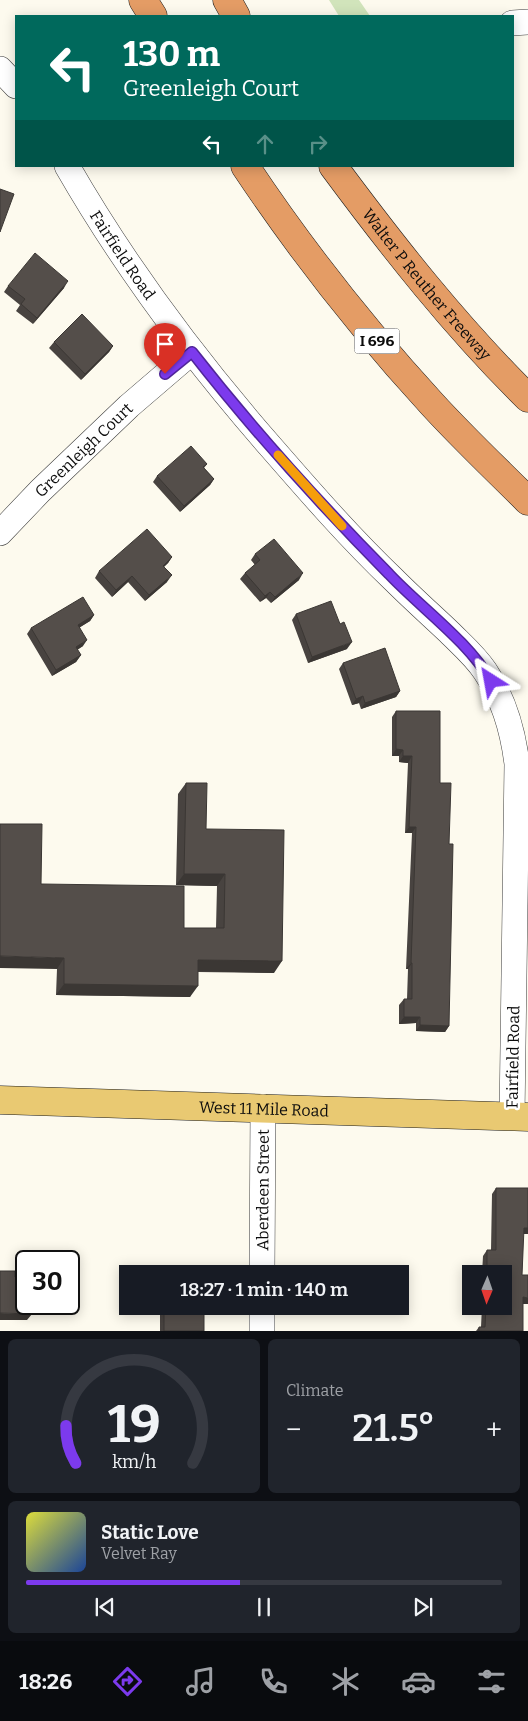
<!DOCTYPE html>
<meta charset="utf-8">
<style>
body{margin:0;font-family:Bitter,serif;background:#20242c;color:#f1f3f6;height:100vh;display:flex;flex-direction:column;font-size:19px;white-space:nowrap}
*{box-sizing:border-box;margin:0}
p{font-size:16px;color:#9ea1a6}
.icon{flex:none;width:28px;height:28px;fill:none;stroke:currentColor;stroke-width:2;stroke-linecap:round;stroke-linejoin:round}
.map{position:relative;height:1331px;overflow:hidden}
.drawer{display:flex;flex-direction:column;gap:8px;padding:8px;background:#0d0f14;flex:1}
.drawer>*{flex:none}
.guide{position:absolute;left:15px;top:15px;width:499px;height:152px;border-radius:0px;box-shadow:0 2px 12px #0003;background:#00695c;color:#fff;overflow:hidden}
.needle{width:32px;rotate:182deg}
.buttons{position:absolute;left:462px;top:1265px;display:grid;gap:10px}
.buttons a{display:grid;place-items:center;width:50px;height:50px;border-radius:0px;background:#171b24;box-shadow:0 2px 12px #0003;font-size:25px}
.speed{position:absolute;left:15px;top:1250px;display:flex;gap:10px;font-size:25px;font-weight:700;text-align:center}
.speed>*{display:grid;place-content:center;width:65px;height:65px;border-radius:50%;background:#171b24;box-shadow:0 2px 12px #0003;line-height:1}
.speed .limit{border:2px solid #111;border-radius:8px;background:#fff;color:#111}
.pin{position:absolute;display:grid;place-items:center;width:42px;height:42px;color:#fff;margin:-51px -21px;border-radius:50% 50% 50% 0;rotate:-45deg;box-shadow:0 0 5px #0007}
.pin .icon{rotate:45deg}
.me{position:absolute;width:55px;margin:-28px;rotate:326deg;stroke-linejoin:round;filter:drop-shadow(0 0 4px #0008)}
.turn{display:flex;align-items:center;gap:18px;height:105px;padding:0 25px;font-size:22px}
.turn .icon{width:65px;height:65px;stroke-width:2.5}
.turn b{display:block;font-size:35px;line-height:42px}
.lanes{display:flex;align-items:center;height:48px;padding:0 25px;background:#0003;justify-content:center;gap:25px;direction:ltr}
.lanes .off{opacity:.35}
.big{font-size:38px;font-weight:600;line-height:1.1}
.drawer .widget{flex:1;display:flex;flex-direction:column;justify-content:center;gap:8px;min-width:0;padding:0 18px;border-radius:8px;background:#20242c}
.drawer .dial{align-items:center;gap:0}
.dial svg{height:130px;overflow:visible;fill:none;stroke:#363941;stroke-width:7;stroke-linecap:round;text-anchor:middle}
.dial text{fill:#f1f3f6;stroke:none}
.song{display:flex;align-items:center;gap:15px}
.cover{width:60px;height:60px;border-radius:8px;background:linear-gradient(135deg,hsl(60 70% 55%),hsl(220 70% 35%))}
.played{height:5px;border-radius:2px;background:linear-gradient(90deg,#7c3aed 45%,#363941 45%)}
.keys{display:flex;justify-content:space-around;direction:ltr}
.heat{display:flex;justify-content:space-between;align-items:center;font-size:28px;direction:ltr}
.drawer .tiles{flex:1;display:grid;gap:8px;grid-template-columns:1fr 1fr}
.widget:last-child{grid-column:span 2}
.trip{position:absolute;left:119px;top:1265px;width:290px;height:50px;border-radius:0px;background:#171b24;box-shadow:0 2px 12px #0003;font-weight:600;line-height:50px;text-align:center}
.tab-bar{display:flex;height:80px;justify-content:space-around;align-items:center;background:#090b0e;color:#9ea1a6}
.tab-bar .icon{width:35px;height:35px}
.tab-bar .current{color:#7c3aed}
.tab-bar b{font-size:22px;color:#f1f3f6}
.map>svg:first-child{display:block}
</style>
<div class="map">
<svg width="528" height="1331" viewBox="0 0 528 1331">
<rect width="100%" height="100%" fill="#fdfaee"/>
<path fill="#d1e4bb" d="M 329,0 L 359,0 L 370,16 L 339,16 Z"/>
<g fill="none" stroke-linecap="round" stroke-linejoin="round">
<g stroke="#3f3f3f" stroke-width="26">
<g id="minor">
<path d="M 512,23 L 528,22"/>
<path d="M 0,69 L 16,86"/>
<path id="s1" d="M 67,166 C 125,267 194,359 270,446 C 310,492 350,538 394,580 C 412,598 431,615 449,632 C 462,645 475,656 485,671 C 504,699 513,731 517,764 L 512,1117"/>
<path id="s2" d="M 0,533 L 40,491 L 129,406 L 192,352"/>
<path id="s3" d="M 262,1274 L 263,1107"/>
<path d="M 262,1331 L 262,1306"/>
</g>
</g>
<g stroke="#1d1d1d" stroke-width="29">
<g id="major">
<path id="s4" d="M 0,1100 L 528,1117"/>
</g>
</g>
<g stroke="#1d1d1d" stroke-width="29">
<g id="highway">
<path d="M 143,0 L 153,16"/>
<path d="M 227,0 L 236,16"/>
<path d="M 245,166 C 301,250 364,330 432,404 C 463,438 496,469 528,501"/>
<path id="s5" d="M 333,166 C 393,247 456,327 528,398"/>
</g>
</g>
<use href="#minor" stroke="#fff" stroke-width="25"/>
<use href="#major" stroke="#e9c972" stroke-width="28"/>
<use href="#highway" stroke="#e49c65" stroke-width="28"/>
</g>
<path fill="#484340" d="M 8,286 L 64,288 L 33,324 L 16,311 L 20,305 L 4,292 Z
M 54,342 L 113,346 L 109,352 L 81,380 L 49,348 Z
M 207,464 L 204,468 L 214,479 L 210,485 L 180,512 L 153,482 L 157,476 Z
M 255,554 L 299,580 L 271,603 L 266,598 L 260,602 L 240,579 L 245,573 L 255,565 L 251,560 Z
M 172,557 L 168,563 L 164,567 L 167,582 L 145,601 L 128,582 L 112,597 L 95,578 L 99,571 Z
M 296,614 L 347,649 L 308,663 L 292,620 Z
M 94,615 L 90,621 L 80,627 L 83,646 L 77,650 L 81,655 L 76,662 L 52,676 L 27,634 L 31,628 Z
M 343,663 L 400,691 L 396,697 L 361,709 L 359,703 L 352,705 L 339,669 Z
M 396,711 L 440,783 L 449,844 L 449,1026 L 445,1032 L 416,1031 L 416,1023 L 399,1024 L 399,1005 L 404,999 L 407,999 L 408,969 L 406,969 L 412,833 L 405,833 L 408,763 L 399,762 L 399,756 L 392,756 L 392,717 Z
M 186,783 L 206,829 L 274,973 L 198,972 L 190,997 L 56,995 L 57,969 L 41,884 L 184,928 L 216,928 L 217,886 L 176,885 L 178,794 Z
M 496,1188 L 528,1234 L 523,1234 L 522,1275 L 528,1304 L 523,1304 L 523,1331 L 476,1331 L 479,1327 L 481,1327 L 482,1306 L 504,1306 L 504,1274 L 482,1274 L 483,1256 L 487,1250 L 491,1250 L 492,1194 Z
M 127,1279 L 128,1300 L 123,1300 L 123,1285 Z
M 160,1306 L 204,1306 L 204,1331 L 160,1331 Z"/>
<path fill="#3b3734" d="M 68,281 L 64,288 L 33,324 L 37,318 Z
M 113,346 L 109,352 L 81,380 L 85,374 Z
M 214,479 L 210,485 L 180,512 L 184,506 Z
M 172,557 L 168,563 L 158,572 L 163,566 Z
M 303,573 L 299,580 L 271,603 L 275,597 Z
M 172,575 L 167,582 L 145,601 L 149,595 Z
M 132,576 L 128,582 L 112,597 L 116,590 Z
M 270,592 L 266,598 L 260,602 L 265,596 Z
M 94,615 L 90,621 L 74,631 L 78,625 Z
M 87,640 L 83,646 L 72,653 L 76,647 Z
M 352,642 L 347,649 L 308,663 L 312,657 Z
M 81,655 L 76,662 L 52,676 L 56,670 Z
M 400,691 L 396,697 L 361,709 L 365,703 Z
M 363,696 L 359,703 L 352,705 L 356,699 Z
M 396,749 L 403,750 L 399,756 L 392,756 Z
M 403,756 L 412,756 L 408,763 L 399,762 Z
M 409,827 L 416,827 L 412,833 L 405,833 Z
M 184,874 L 225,874 L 217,886 L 176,885 Z
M 0,956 L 64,958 L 57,969 L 0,968 Z
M 198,960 L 282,961 L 274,973 L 190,971 Z
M 411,963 L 412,963 L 408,969 L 406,969 Z
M 64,984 L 198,986 L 190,997 L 56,995 Z
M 404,1017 L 420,1017 L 416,1023 L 399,1024 Z
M 420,1025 L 449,1026 L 445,1032 L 416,1031 Z
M 524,1228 L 528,1228 L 528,1234 L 519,1234 Z
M 127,1294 L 128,1300 L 123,1300 Z
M 523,1297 L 528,1298 L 528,1304 L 519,1304 Z
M 0,1313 L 32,1314 L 27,1320 L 0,1320 Z"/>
<path fill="#544e4a" stroke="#3b3734" d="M 0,189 L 14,194 L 0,232 Z
M 35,253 L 68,281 L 37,318 L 21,304 L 25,299 L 8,286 Z
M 82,314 L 113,346 L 85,374 L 54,342 Z
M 191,446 L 207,464 L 203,467 L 214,479 L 184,506 L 157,476 Z
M 147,529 L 172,557 L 163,566 L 172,575 L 149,595 L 132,576 L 116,590 L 99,571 Z
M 274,539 L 303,573 L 275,597 L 270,592 L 265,596 L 245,573 L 260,560 L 255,554 Z
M 83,597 L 94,615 L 78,625 L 87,640 L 76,647 L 81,655 L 56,670 L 31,628 Z
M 331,601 L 340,624 L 344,622 L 352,642 L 312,657 L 296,614 Z
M 385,648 L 400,691 L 365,703 L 363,696 L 356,699 L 343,663 Z
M 396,711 L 440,711 L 440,783 L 451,783 L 449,844 L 453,844 L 449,1026 L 420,1025 L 420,1017 L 404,1017 L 404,999 L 412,999 L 412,963 L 411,963 L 416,827 L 409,827 L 412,756 L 403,756 L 403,750 L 396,749 Z
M 186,783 L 207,783 L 206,829 L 284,830 L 282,961 L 198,960 L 198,986 L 64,984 L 64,958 L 0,956 L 0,824 L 42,824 L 41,884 L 184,886 L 184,928 L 224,928 L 225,874 L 184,874 Z
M 496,1188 L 528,1188 L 528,1228 L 524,1228 L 522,1275 L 528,1275 L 528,1298 L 523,1297 L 523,1331 L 479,1331 L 479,1327 L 485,1327 L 486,1306 L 504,1306 L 504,1274 L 487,1274 L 487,1250 L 496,1250 Z
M 0,1271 L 15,1271 L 15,1277 L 26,1277 L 26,1304 L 32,1304 L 32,1314 L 0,1313 Z
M 204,1273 L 204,1274 L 179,1274 Z
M 164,1306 L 204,1306 L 204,1331 L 164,1331 Z"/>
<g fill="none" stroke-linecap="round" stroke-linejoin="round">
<g stroke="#51269a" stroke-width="12">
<path id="route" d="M 165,374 L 192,352 C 253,430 320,504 389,574 C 421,608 468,641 491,681"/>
</g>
<use href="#route" stroke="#7c3aed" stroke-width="9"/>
<path stroke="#f59e0b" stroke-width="9" d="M 278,455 L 342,526"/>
</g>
<g text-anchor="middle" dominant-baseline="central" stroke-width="5" stroke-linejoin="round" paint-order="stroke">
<rect fill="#fff" stroke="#555" stroke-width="1" x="354.5" y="328.5" width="45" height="25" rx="4"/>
<g font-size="15" font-weight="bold" fill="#0c0c0c">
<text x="377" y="341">I 696</text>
</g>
<g font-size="16" fill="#0c0c0c" stroke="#fff">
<text stroke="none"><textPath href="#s1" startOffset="105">Fairfield Road</textPath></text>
<text stroke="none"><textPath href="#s5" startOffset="151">Walter P Reuther Freeway</textPath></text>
<text stroke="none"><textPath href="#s2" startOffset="118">Greenleigh Court</textPath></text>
<text transform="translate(513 1057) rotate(-89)">Fairfield Road</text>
<text stroke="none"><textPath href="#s4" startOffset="264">West 11 Mile Road</textPath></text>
<text stroke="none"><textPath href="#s3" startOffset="84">Aberdeen Street</textPath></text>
</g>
</g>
</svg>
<div class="buttons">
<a><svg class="needle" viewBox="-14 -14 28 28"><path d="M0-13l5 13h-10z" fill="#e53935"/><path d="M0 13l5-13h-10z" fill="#9ea1a6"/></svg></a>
</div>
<div class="speed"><div class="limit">30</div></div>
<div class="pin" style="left:165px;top:374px;background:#d93025"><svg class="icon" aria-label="arrive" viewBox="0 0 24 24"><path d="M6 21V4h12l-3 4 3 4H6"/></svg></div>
<svg class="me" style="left:491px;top:681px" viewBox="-20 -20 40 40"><path d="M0-17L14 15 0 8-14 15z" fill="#7c3aed" stroke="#fff" stroke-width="4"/></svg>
<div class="trip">18:27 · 1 min · 140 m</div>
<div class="guide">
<div class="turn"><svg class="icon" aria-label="left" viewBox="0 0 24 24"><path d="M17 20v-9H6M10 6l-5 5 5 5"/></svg><div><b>130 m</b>Greenleigh Court</div></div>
<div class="lanes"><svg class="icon" aria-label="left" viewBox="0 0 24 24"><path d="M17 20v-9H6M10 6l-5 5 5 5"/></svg><svg class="icon off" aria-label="ahead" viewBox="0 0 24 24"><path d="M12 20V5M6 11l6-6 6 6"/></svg><svg class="icon off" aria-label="right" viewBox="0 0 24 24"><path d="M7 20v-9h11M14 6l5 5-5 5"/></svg></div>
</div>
</div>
<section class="drawer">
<div class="tiles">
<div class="widget dial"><svg viewBox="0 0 100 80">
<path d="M14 69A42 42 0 1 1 86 69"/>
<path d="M14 69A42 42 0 0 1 8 46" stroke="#7c3aed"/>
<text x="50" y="56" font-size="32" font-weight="700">19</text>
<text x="50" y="72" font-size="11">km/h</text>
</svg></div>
<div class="widget"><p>Climate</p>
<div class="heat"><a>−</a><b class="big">21.5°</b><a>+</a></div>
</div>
<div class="widget">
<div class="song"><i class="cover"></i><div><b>Static Love</b><p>Velvet Ray</p></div></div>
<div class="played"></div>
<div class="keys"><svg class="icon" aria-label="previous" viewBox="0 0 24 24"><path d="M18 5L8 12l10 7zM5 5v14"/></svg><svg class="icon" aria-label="pause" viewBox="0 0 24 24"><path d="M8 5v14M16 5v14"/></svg><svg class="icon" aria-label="next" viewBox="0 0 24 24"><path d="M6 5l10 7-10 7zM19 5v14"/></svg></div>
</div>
</div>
</section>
<nav class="tab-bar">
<b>18:26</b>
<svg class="icon current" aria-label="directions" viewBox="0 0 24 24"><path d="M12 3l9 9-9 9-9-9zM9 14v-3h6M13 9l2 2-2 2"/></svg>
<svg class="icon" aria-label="music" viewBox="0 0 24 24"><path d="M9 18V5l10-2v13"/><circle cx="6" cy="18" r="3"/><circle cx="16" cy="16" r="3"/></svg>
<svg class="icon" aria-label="phone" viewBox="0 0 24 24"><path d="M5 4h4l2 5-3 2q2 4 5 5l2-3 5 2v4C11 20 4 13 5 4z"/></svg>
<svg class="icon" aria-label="climate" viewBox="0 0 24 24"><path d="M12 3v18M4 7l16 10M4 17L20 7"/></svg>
<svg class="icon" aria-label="car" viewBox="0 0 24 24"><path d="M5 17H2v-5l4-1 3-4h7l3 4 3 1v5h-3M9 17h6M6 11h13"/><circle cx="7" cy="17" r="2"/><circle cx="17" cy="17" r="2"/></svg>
<svg class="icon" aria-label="filters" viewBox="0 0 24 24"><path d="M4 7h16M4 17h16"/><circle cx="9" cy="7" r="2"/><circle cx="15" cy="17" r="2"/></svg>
</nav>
